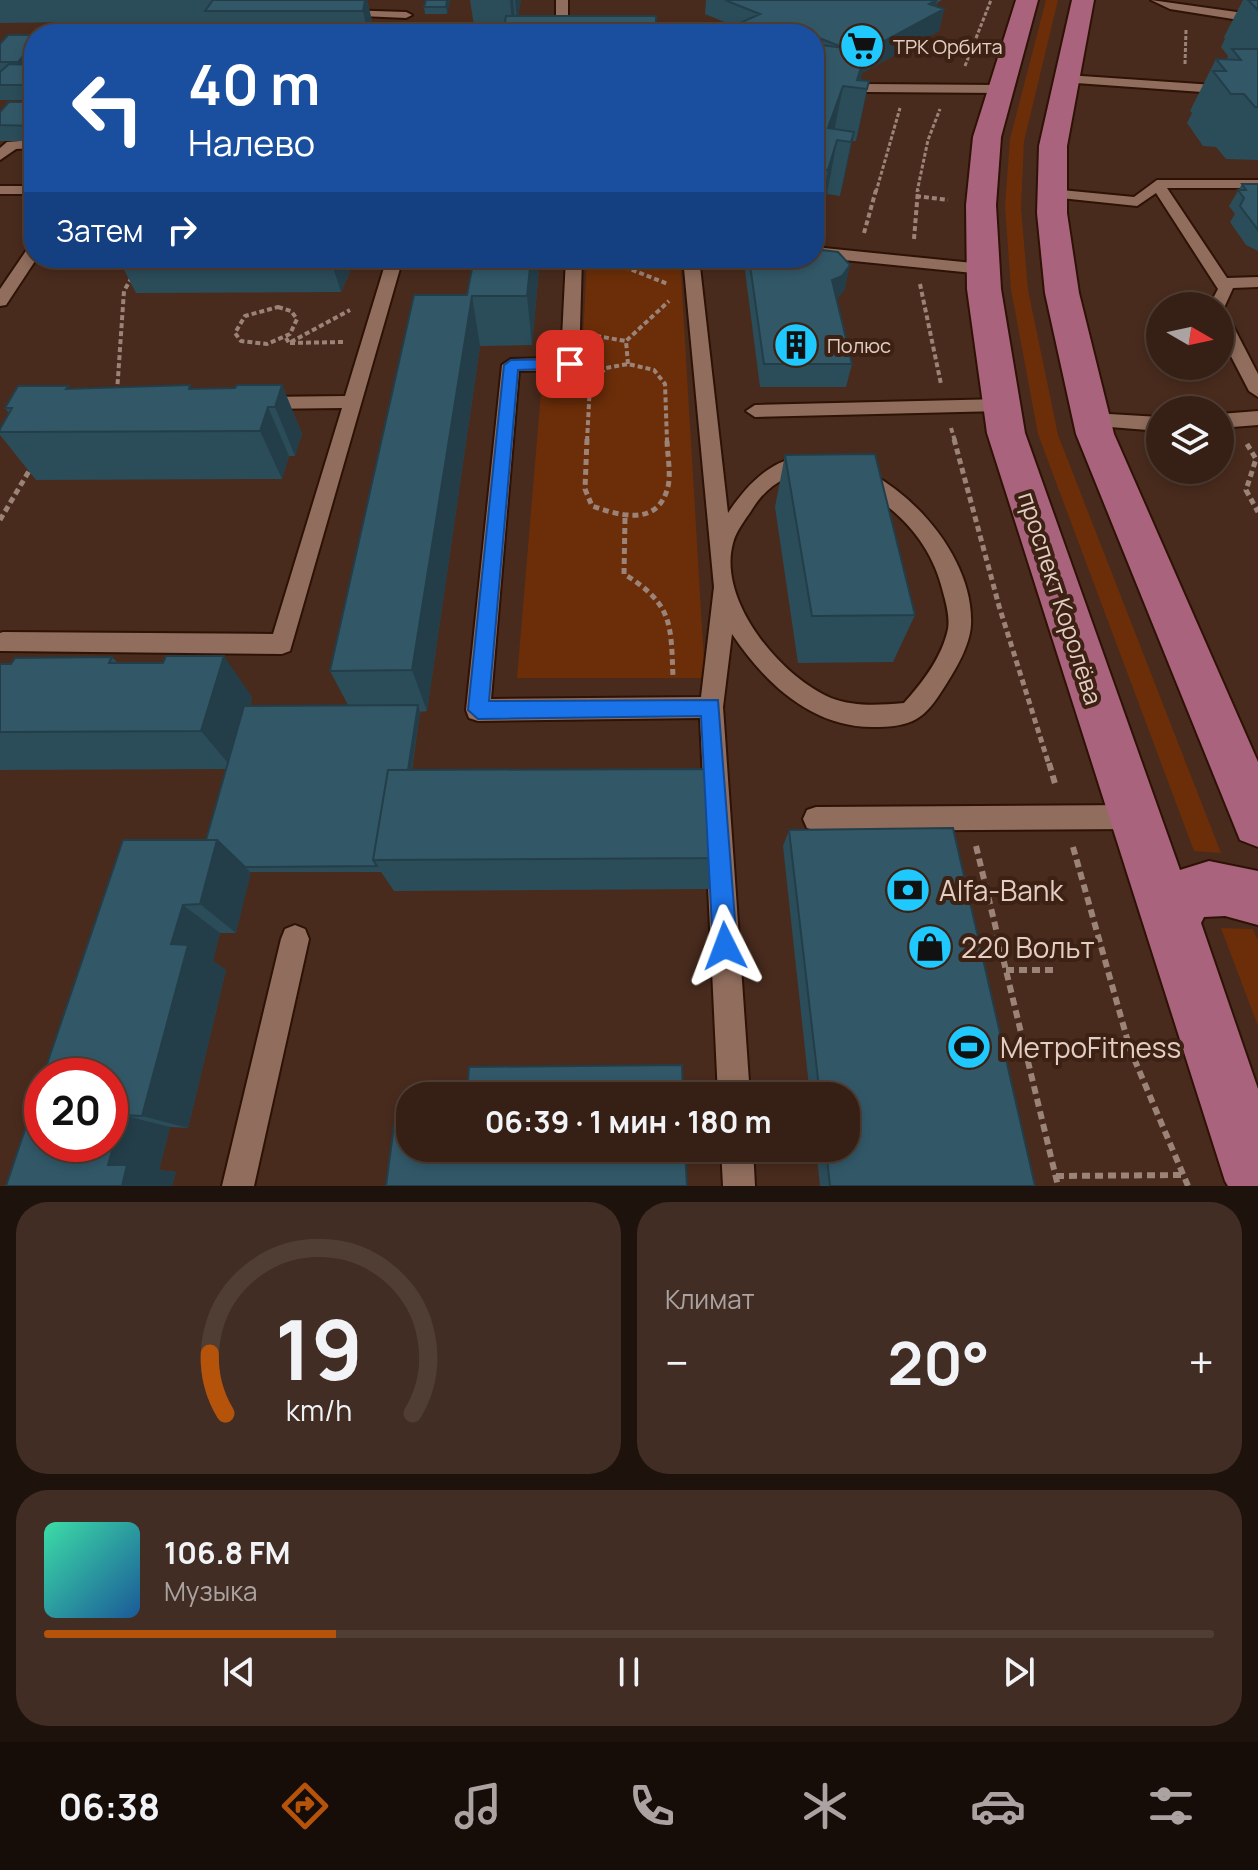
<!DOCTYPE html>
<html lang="ru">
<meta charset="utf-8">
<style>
body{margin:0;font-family:Manrope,sans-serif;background:#412d23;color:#f1f3f6;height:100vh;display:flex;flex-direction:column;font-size:30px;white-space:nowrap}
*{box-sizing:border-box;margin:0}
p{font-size:26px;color:#aaa3a1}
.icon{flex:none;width:44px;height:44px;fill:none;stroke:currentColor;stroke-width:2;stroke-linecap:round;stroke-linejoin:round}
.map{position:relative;height:1186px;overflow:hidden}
.panel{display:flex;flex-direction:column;gap:16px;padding:16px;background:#1e120c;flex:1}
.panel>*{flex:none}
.guide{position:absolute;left:24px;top:24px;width:800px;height:244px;border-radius:32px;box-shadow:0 4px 12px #0003,0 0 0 2px #503e35;background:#1a4fa0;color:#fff;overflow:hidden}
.needle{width:52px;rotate:99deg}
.buttons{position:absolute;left:1146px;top:292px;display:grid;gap:16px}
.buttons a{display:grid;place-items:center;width:88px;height:88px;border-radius:50%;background:#362016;box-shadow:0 4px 12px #0003,0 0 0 2px #503e35;font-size:40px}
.speed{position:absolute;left:24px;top:1058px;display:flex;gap:16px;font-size:40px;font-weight:700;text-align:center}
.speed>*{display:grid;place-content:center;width:104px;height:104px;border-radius:50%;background:#362016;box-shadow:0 4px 12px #0003,0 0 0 2px #503e35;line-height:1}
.speed .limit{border:12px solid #d22;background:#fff;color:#111}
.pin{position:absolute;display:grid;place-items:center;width:68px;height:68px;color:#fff;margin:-34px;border-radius:16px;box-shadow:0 4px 12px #0006}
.me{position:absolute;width:88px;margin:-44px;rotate:357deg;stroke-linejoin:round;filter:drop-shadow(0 0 6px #0008)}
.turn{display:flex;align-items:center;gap:28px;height:168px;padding:0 32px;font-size:36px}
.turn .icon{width:104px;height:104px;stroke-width:2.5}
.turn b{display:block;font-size:56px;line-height:68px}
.then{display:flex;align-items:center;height:76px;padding:0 32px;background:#0003;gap:16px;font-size:30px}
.big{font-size:60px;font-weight:700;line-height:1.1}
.panel .card{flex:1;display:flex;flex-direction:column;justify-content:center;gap:12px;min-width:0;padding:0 28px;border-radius:32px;background:#412d23}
.panel .dial{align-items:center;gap:0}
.dial svg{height:208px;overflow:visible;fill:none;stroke:#503e35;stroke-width:7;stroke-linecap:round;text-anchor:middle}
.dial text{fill:#f1f3f6;stroke:none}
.song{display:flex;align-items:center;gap:24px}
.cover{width:96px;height:96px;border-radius:12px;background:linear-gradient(135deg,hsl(160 70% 55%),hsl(210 70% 35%))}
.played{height:8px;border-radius:4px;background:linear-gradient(90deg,#b45309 25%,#503e35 25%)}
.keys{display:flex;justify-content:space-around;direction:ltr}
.heat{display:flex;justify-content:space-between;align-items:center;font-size:44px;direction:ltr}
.panel .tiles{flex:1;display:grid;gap:16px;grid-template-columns:1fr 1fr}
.card:last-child{grid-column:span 2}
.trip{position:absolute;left:396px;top:1082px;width:464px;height:80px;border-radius:32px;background:#362016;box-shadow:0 4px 12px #0003,0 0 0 2px #503e35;font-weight:700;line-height:80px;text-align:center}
.tabs{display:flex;height:128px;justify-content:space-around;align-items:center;background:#160d09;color:#aaa3a1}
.tabs .icon{width:56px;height:56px}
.tabs .active{color:#b45309}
.tabs b{font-size:36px;color:#f1f3f6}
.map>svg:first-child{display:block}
</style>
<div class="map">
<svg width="1258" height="1186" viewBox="0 0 1258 1186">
<rect width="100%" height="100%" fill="#482b1d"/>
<path fill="#6c2e09" d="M 1046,0 L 1058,0 L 1024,141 L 1021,208 L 1028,290 L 1058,435 L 1221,853 L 1194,851 L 1038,434 L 1011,289 L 1005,206 L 1010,139 Z
M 587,258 L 680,258 L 705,678 L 517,678 L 542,381 L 581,381 Z
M 1221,928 L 1253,929 L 1258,941 L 1258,1026 Z"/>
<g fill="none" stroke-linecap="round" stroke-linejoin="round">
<g stroke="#2d1205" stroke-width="4">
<path id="service" d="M 556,0 L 568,0 L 568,34 L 556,34 Z
M 1151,0 L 1258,15 L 1258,23 L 1170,9 Z
M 343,10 L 406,12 L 412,15 L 406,18 L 339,15 L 339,11 Z
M 814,75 L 867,84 L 1001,85 L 1007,89 L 1001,93 L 867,92 L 814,83 Z
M 1067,75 L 1258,88 L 1258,96 L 1062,82 L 1061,79 Z
M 34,140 L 34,148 L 16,149 L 0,160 L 0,148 L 7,142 Z
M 1157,180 L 1258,180 L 1258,188 L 1167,188 L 1227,278 L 1258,277 L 1258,287 L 1233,288 L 1223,310 L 1220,310 L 1220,306 L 1209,306 L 1218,289 L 1156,193 L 1137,206 L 1051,197 L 1044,193 L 1051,189 L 1134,197 Z
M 0,186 L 34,186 L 34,194 L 0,194 Z
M 34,246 L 34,258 L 37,258 L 6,305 L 0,306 L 0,289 L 28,248 Z
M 814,247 L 983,264 L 991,269 L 983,274 L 814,257 Z
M 387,258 L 403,258 L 290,651 L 282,654 L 0,651 L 0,633 L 3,632 L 273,634 L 342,408 L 262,409 L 253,403 L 262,397 L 345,396 Z
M 566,258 L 582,258 L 579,364 L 570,370 L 519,371 L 491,699 L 701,697 L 714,587 L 683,258 L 699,258 L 728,513 C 748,483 775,454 815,456 C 889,460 975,549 971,625 C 970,645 956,669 945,686 C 924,720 913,727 872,727 C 811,727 764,682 732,634 L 723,707 L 750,1096 L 718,1096 L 700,718 L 478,721 L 469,718 L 466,710 L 502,365 L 511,359 L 561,358 ZM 815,470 C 876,488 928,528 943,592 C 946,603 950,617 948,629 C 942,657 923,682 904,703 C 879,705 855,707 831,698 C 781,677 717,601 733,543 C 736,531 745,520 751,511 C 766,486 786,474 815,470 Z
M 1220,313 L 1229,318 L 1258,374 L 1258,397 L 1249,391 L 1220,335 Z
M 1002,399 L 1011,405 L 1002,411 L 755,417 L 746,411 L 755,405 Z
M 1258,411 L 1258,425 L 1220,428 L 1220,414 Z
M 1092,413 L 1160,417 L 1160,431 L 1085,425 L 1083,420 L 1085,415 Z
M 1134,805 L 1143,808 L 1147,817 L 1143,826 L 1134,829 L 816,831 L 807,828 L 803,819 L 807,810 L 816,807 Z
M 295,925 L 305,929 L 309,939 L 254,1186 L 222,1186 L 281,939 L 285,929 Z
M 721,1148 L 753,1148 L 755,1186 L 723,1186 Z"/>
</g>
<g stroke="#2d1205" stroke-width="4">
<path id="primary" d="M 1016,0 L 1038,0 L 1001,137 L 996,205 L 1001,289 L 1025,433 L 1180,870 L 1209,861 L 1258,871 L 1258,925 L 1225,916 L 1204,917 L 1201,923 L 1258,1089 L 1258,1186 L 1228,1186 L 1225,1181 L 987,433 L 967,289 L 966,205 L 973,137 Z
M 1072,0 L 1094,0 L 1067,146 L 1067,213 L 1079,293 L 1114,434 L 1258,762 L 1258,847 L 1240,840 L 1076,434 L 1045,293 L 1037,213 L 1039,146 Z"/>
</g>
<path stroke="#9b8378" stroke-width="3" stroke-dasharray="4 2" stroke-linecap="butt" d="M 1185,64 L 1186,30
M 965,66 L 991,0
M 876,192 L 900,108
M 917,192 L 928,140 L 940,109"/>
<path stroke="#9b8378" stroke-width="4" stroke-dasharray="5 3" stroke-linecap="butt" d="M 916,196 L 948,200
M 864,233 L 876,190
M 914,239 L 918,190
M 602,258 L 668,284
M 920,284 L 941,384
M 278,307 L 291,311 L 297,319 L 290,334 L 267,344 L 241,341 L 235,333 L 245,316 Z
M 596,336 L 626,341
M 286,338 L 289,343 L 350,310
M 290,343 L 344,342
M 628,364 L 626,341 L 669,301
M 117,392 L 124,291 L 132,277
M 951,428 L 955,441
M 587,441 L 590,384 L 606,368 L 628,364 L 654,370 L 665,384 L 667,441"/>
<path stroke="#9b8378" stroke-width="5" stroke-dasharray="6 4" stroke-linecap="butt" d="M 587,439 L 585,489 L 592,506 C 618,515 656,527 667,490 C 672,476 667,454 667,439
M 954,439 L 999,606 L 1049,765
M 1247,444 L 1256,459 L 1246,490 L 1258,512
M 625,518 L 624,574 C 673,604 671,624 673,678
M 0,520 L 32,466"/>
<path stroke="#9b8378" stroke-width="6" stroke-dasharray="8 5" stroke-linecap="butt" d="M 1049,763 L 1056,787
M 976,846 L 1058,1186
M 1073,847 L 1130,1049 L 1188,1186
M 1006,970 L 1058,970
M 1056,1176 L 1184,1175"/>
<use href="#service" fill="#906d5d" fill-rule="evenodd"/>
<use href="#primary" fill="#a9637d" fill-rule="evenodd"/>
</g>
<path fill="#2b4c59" d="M 0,0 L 367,0 L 375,34 L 78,34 L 73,22 L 0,23 Z
M 450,0 L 447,14 L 425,14 L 424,7 Z
M 470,0 L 521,0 L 518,16 L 656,34 L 475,32 Z
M 706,0 L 942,0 L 937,3 L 936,6 L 944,9 L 939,31 L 862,73 L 860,80 L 869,81 L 856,141 L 852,141 L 840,196 L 827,194 L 818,224 L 814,223 L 814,34 L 739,34 L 739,28 L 705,14 Z
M 1243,0 L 1258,0 L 1258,160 L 1226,159 L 1216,147 L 1203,146 L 1187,123 L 1192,113 L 1190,111 L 1216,59 L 1227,59 L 1228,56 L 1221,47 L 1225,39 L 1224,37 Z
M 34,35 L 34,100 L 0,100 L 0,44 Z
M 34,102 L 34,141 L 0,141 L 0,112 Z
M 1242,184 L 1258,184 L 1258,251 L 1246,245 L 1230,222 L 1235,214 L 1229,206 Z
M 118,258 L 355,258 L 355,260 L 341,292 L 136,293 Z
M 540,258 L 532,345 L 480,346 L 427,711 L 420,712 L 412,770 L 717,858 L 709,889 L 394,891 L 381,872 L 250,872 L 236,933 L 220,933 L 213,961 L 226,970 L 188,1128 L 170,1127 L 159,1170 L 176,1172 L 172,1186 L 6,1186 L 110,1076 L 206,840 L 226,769 L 0,770 L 0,664 L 112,657 L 118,663 L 252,697 L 250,706 L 348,705 L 330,671 L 467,295 Z
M 744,258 L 814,258 L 845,289 L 837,299 L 852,364 L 846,387 L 760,387 L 744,263 Z
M 282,385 L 302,434 L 295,456 L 289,456 L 282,479 L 36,480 L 0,435 L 0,429 L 9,413 L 5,408 L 70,389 L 235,388 Z
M 785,455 L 915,615 L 893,662 L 798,663 L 775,507 Z
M 789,830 L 1035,1186 L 820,1186 L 816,1148 L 846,1148 L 846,1096 L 810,1096 L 783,846 Z"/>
<path fill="#233e49" d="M 365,0 L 367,0 L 375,34 L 368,34 L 363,11 Z
M 447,0 L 450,0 L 447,14 L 446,7 Z
M 510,0 L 513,0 L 516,28 L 513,34 Z
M 515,0 L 521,0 L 517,22 Z
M 936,0 L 937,0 L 934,15 L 944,9 L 939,31 L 862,73 L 859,88 L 855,87 L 861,54 L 929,4 Z
M 34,44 L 34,68 L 26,77 L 18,62 Z
M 869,81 L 858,134 L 856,141 L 867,89 Z
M 843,86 L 833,138 L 828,128 Z
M 854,132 L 843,185 L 840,196 L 851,142 Z
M 837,140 L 827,194 L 818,224 L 828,170 Z
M 330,258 L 355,258 L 355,260 L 341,292 Z
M 531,258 L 540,258 L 532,345 L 527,296 Z
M 850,265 L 845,289 L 837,299 L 832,280 Z
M 472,296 L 480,346 L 427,711 L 412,670 Z
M 282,385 L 302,434 L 295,456 L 275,407 Z
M 268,407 L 289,456 L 282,479 L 260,431 Z
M 224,656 L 252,697 L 233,769 L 201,731 Z
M 418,705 L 420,712 L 398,860 L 394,860 Z
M 217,840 L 251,873 L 236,933 L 200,904 Z
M 183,905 L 220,933 L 213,961 L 226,970 L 188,1128 L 142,1116 L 171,944 Z
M 122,1115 L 170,1127 L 159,1170 L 176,1172 L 172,1186 L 122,1186 L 108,1165 Z"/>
<path fill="#325868" stroke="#233e49" stroke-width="2" d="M 213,0 L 365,0 L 363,11 L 205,11 Z
M 426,0 L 447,0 L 446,7 L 424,7 Z
M 725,0 L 936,0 L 929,4 L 944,9 L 866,51 L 847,49 L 814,36 L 814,34 L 741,34 L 740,23 L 760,14 Z
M 1248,0 L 1258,0 L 1258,10 Z
M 506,16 L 656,16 L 656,34 L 503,34 Z
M 712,29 L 733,29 L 734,34 L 712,34 Z
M 439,32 L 438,34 L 395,34 L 395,33 Z
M 503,32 L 503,34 L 439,34 L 439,33 Z
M 8,35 L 34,35 L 34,44 L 18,62 L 0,62 L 0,44 Z
M 814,44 L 866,51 L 857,80 L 869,81 L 867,89 L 843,86 L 828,128 L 854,132 L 851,142 L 837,140 L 828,170 L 814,168 Z
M 1232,49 L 1258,49 L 1258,107 L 1255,107 L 1244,94 L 1231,94 L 1213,71 L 1226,71 L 1216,59 L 1241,60 Z
M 9,64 L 34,65 L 34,85 L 0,85 L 0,72 Z
M 9,102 L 34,102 L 34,126 L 0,125 L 0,112 Z
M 1242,184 L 1258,184 L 1258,230 L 1240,206 L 1244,198 L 1238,190 L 1246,190 Z
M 814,249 L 838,252 L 850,265 L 842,276 L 832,280 L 852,364 L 764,364 L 749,258 L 814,258 Z
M 474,258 L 531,258 L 527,296 L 472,296 L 412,670 L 330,671 L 414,295 L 467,295 Z
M 190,385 L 189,389 L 235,388 L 237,385 L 282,385 L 275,407 L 268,407 L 260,431 L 0,432 L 0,429 L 12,408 L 5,408 L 18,386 L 68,386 L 66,389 Z
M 875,454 L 915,615 L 812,616 L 785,455 Z
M 166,656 L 224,656 L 201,731 L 0,732 L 0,664 L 11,664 L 15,658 L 112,657 L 109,663 L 163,663 Z
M 418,705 L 408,770 L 388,770 L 373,860 L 377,866 L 245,867 L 217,840 L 206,840 L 244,706 Z
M 711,769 L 717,858 L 373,860 L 388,770 Z
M 953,828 L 1035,1186 L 830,1186 L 826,1148 L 846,1148 L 846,1096 L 820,1096 L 789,830 Z
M 123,840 L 217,840 L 200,904 L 183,905 L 171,944 L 188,945 L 142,1116 L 122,1115 L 108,1165 L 127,1165 L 122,1186 L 6,1186 L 42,1079 L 42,1144 L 110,1144 L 110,1076 L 43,1076 Z
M 682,1065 L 683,1096 L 467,1096 L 469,1067 Z
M 394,1125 L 410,1125 L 410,1148 L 685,1148 L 687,1186 L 386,1186 Z"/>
<path fill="#1a73e8" stroke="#114b97" stroke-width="2" d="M 570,359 L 578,364 L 575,368 L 518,370 L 489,701 L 718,700 L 737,946 L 733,954 L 725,958 L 717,954 L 713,946 L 701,716 L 478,719 L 468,710 L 504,365 L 511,360 Z"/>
<defs>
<g id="supermarket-disc" transform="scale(2.3)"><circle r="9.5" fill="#1fc9fd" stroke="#3d2113"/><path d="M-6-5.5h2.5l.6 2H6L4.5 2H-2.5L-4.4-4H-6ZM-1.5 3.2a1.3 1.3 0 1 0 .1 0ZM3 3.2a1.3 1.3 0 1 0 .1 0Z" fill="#111"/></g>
<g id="building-disc" transform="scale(2.3)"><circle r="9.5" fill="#1fc9fd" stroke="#3d2113"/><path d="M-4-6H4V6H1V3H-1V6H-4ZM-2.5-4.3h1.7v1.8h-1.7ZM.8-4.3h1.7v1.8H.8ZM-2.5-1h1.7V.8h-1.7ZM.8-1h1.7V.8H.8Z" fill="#111"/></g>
<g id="bank-disc" transform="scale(2.3)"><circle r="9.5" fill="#1fc9fd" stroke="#3d2113"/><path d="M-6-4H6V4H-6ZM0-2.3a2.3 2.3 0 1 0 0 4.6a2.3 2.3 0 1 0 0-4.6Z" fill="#111"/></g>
<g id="shop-disc" transform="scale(2.3)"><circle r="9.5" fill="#1fc9fd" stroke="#3d2113"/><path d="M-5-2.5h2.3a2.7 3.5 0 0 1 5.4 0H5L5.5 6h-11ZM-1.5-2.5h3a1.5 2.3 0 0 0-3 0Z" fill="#111"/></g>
<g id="stadium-disc" transform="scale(2.3)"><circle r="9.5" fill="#1fc9fd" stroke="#3d2113"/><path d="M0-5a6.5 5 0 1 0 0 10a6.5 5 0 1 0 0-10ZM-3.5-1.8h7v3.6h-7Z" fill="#111"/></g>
</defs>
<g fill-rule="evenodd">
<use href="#supermarket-disc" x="862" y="46"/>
<use href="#building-disc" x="796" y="345"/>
<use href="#bank-disc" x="908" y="890"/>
<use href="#shop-disc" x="930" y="947"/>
<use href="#stadium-disc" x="969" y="1047"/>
</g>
<g text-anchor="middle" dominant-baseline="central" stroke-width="8" stroke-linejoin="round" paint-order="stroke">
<g font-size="20" fill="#e2cec5" stroke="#3d2113" text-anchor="start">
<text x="893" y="46">ТРК Орбита</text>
<text x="827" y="345">Полюс</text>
</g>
<g font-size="24" fill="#e2cec5" stroke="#3d2113">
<text transform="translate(1061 598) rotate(72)">проспект Королёва</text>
</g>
<g font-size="28" fill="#e2cec5" stroke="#3d2113" text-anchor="start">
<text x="939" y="890">Alfa-Bank</text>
<text x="961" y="947">220 Вольт</text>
<text x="1000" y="1047">МетроFitness</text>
</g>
</g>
</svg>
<div class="buttons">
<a><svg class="needle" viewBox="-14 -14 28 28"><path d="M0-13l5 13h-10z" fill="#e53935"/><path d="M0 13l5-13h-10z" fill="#aaa3a1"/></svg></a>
<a><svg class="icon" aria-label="layers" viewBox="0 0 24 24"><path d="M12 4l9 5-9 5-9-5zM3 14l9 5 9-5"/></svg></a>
</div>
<div class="speed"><div class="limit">20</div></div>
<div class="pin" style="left:570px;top:364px;background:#d93025"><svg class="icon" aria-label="arrive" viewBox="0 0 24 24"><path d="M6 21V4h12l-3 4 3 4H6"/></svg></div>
<svg class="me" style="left:725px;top:946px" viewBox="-20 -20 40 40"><path d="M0-17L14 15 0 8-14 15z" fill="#1a73e8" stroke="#fff" stroke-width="4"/></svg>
<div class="trip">06:39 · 1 мин · 180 m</div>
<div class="guide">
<div class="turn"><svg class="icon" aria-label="left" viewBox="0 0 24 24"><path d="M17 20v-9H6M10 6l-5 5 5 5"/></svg><div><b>40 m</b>Налево</div></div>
<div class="then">Затем<svg class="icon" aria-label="right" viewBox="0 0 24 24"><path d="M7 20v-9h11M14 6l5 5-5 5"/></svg></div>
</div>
</div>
<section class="panel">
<div class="tiles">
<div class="card dial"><svg viewBox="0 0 100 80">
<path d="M14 69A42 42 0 1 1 86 69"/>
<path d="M14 69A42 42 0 0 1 8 46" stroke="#b45309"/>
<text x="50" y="56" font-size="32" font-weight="700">19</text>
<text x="50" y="72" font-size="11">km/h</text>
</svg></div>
<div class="card"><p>Климат</p>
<div class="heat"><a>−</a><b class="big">20°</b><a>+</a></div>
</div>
<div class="card">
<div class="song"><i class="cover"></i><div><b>106.8 FM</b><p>Музыка</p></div></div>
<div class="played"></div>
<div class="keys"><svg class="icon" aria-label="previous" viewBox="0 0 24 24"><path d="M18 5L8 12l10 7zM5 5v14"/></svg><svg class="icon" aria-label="pause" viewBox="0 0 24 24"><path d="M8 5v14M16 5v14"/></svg><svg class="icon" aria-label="next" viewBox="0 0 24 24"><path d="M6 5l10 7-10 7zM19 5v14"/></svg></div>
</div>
</div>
</section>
<nav class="tabs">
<b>06:38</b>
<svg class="icon active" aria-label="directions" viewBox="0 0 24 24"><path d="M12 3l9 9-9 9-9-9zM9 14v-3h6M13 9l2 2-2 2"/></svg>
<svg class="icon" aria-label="music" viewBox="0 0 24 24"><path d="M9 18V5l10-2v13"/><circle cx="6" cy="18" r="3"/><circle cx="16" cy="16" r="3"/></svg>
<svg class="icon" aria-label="phone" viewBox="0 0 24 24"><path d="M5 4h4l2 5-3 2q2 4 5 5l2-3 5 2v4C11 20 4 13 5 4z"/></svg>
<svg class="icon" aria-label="climate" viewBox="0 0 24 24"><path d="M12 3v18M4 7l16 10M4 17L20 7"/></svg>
<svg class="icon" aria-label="car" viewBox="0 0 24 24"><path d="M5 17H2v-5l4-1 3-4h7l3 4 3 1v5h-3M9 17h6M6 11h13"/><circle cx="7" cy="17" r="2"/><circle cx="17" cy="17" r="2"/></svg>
<svg class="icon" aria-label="filters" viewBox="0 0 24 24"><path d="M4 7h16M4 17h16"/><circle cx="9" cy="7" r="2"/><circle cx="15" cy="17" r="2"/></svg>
</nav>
